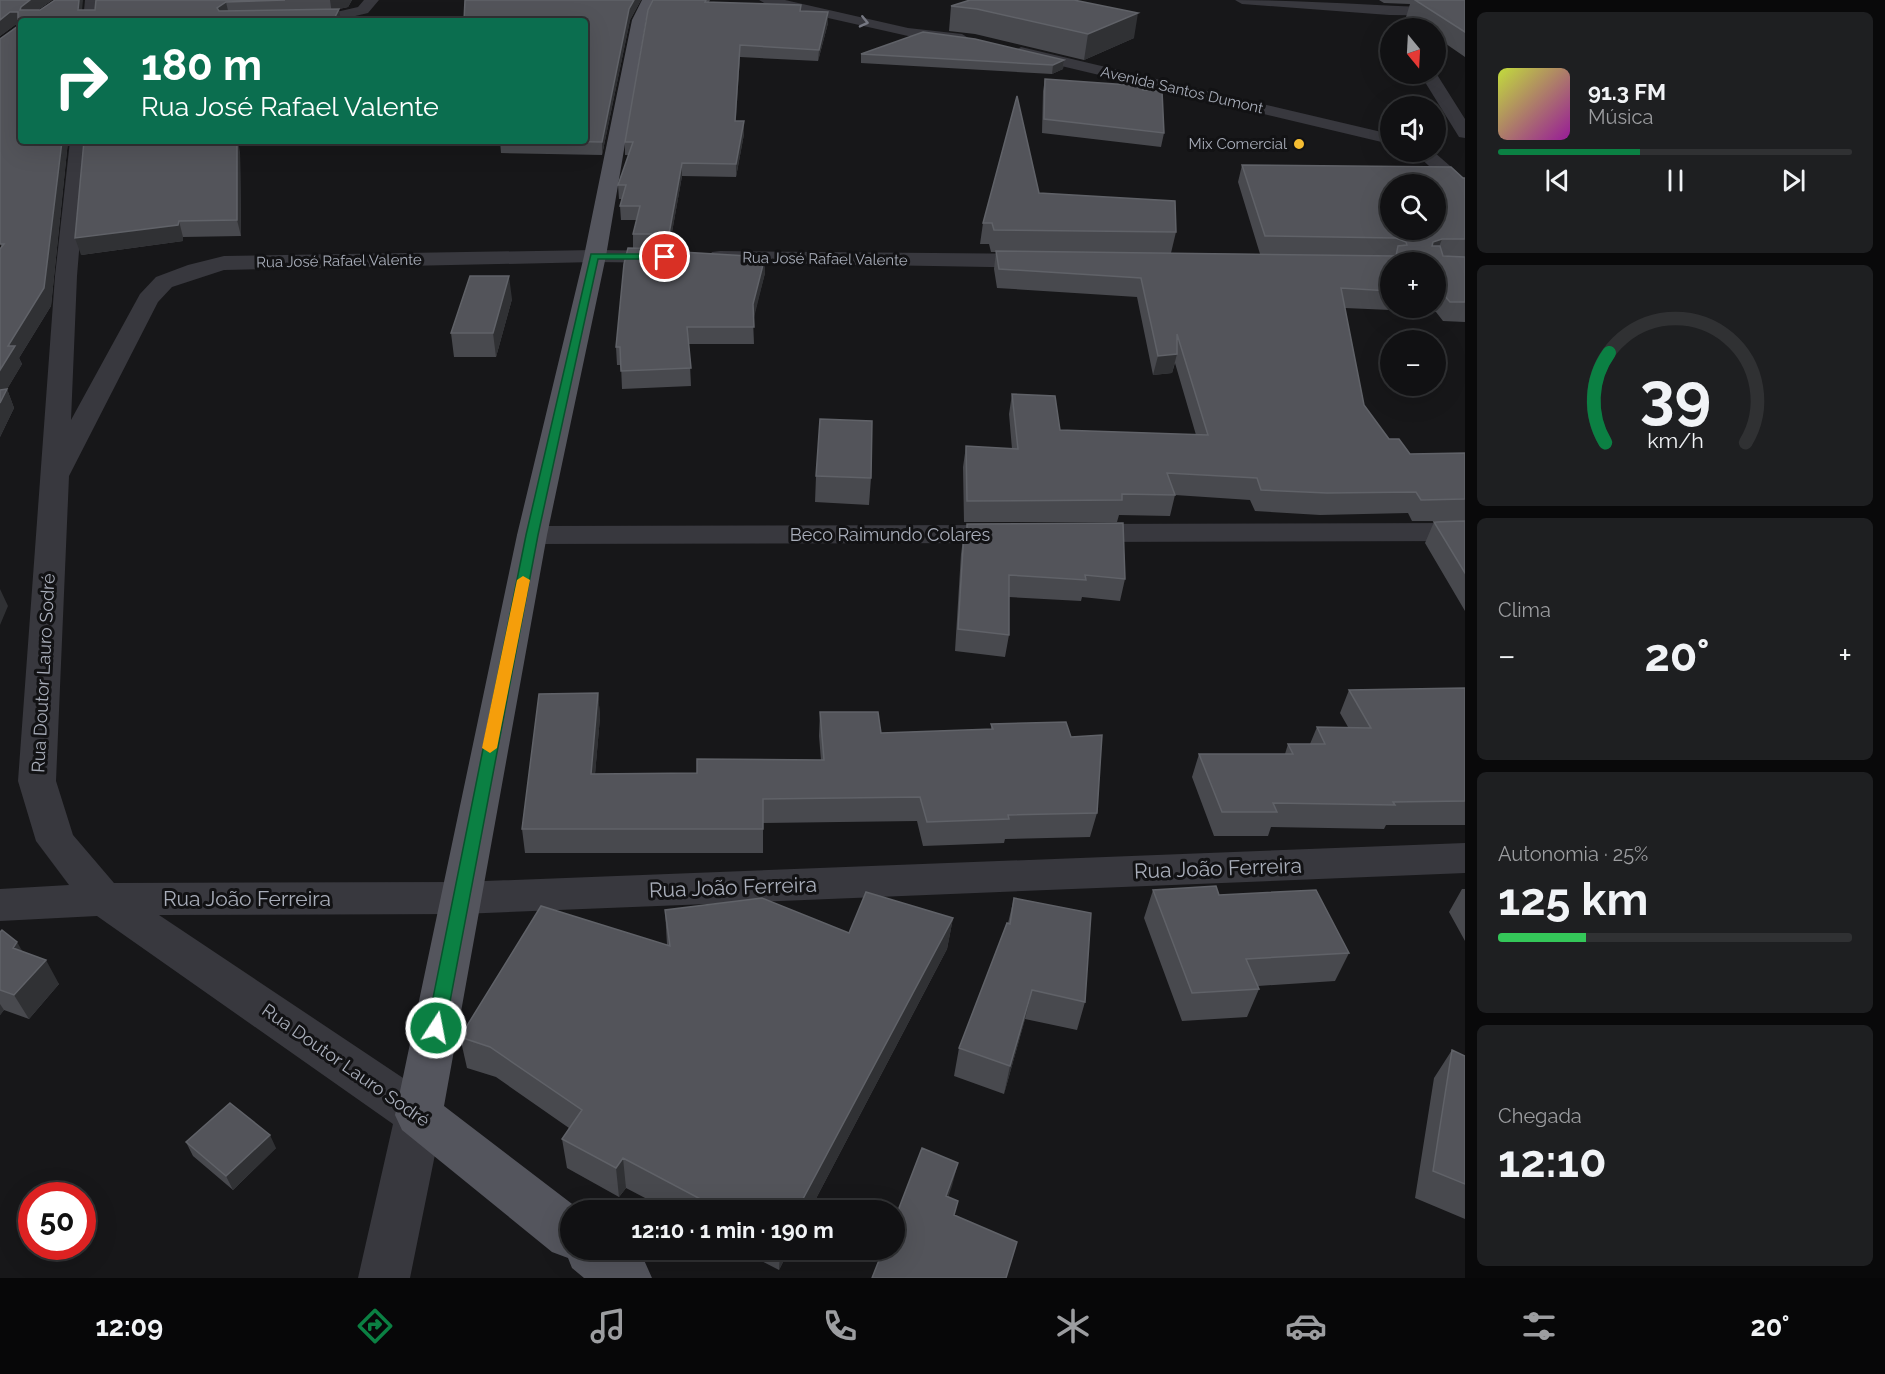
<!DOCTYPE html>
<html lang="pt">
<meta charset="utf-8">
<style>
body{margin:0;font-family:Raleway,sans-serif;background:#1e1f21;color:#f1f3f6;height:100vh;display:flex;flex-direction:column;font-size:22px;white-space:nowrap}
*{box-sizing:border-box;margin:0}
p{font-size:20px;color:#9c9da0}
.icon{flex:none;width:33px;height:33px;fill:none;stroke:currentColor;stroke-width:2;stroke-linecap:round;stroke-linejoin:round}
.map{position:relative;flex:1;overflow:hidden}
.sheet{display:flex;flex-direction:column;gap:12px;padding:12px;background:#09090a;width:420px}
.sheet>*{flex:none}
.guide{position:absolute;left:18px;top:18px;width:570px;height:126px;border-radius:6px;box-shadow:0 6px 24px #0002,0 0 0 2px #303133;background:#0b6e4f;color:#fff;overflow:hidden}
.needle{width:39px;rotate:162deg}
.fabs{position:absolute;left:1380px;top:18px;display:grid;gap:12px}
.fabs a{display:grid;place-items:center;width:66px;height:66px;border-radius:50%;background:#111113;box-shadow:0 6px 24px #0002,0 0 0 2px #303133;font-size:30px}
.speed{position:absolute;left:18px;top:1182px;display:flex;gap:12px;font-size:30px;font-weight:700;text-align:center}
.speed>*{display:grid;place-content:center;width:78px;height:78px;border-radius:50%;background:#111113;box-shadow:0 6px 24px #0002,0 0 0 2px #303133;line-height:1}
.speed .limit{border:9px solid #d22;background:#fff;color:#111}
.pin{position:absolute;display:grid;place-items:center;width:51px;height:51px;color:#fff;margin:-26px;border:3px solid #fff;border-radius:50%;box-shadow:0 2px 6px #0007}
.me{position:absolute;width:66px;margin:-33px;rotate:11deg;stroke-linejoin:round;filter:drop-shadow(0 0 4px #0008)}
.turn{display:flex;align-items:center;gap:21px;height:126px;padding:0 24px;font-size:27px}
.turn .icon{width:78px;height:78px;stroke-width:2.5}
.turn b{display:block;font-size:42px;line-height:51px}
.big{font-size:45px;font-weight:700;line-height:1.1}
.sheet .card{flex:1;display:flex;flex-direction:column;justify-content:center;gap:9px;min-width:0;padding:0 21px;border-radius:9px;background:#1e1f21}
.sheet .dial{align-items:center;gap:0}
.dial svg{height:156px;overflow:visible;fill:none;stroke:#303133;stroke-width:7;stroke-linecap:round;text-anchor:middle}
.dial text{fill:#f1f3f6;stroke:none}
.song{display:flex;align-items:center;gap:18px}
.cover{width:72px;height:72px;border-radius:9px;background:linear-gradient(135deg,hsl(70 70% 55%),hsl(300 70% 35%))}
.played{height:6px;border-radius:3px;background:linear-gradient(90deg,#0b8043 40%,#303133 40%)}
.keys{display:flex;justify-content:space-around;direction:ltr}
.heat{display:flex;justify-content:space-between;align-items:center;font-size:33px;direction:ltr}
.charge{height:9px;border-radius:4px;background:linear-gradient(90deg,#34c759 25%,#303133 0)}
.trip{position:absolute;left:560px;top:1200px;width:345px;height:60px;border-radius:30px;background:#111113;box-shadow:0 6px 24px #0002,0 0 0 2px #303133;font-weight:700;line-height:60px;text-align:center}
.tab-bar{display:flex;height:96px;justify-content:space-around;align-items:center;background:#070708;color:#9c9da0}
.tab-bar .icon{width:42px;height:42px}
.tab-bar .on{color:#0b8043}
.tab-bar b{font-size:27px;color:#f1f3f6}
main{display:flex;flex:1;min-height:0}
.map>svg:first-child{display:block}
</style>
<main>
<div class="map">
<svg width="1465" height="1278" viewBox="0 0 1465 1278">
<rect width="100%" height="100%" fill="#171719"/>
<g fill="none" stroke-linecap="round" stroke-linejoin="round">
<path fill="#38383e" fill-rule="evenodd" d="M 85,0 L 99,0 L 97,21 L 83,21 Z
M 364,0 L 379,0 L 368,13 L 334,21 L 222,21 L 229,17 L 332,13 L 358,7 Z
M 759,0 L 785,0 L 908,28 L 962,34 L 970,39 L 962,44 L 908,36 L 766,4 Z
M 1235,0 C 1312,0 1388,7 1465,8 L 1465,16 L 1389,15 L 1242,4 Z
M 1021,47 L 1390,134 L 1390,144 L 1015,55 L 1013,52 Z
M 1420,74 L 1436,73 L 1465,119 L 1465,138 L 1459,137 Z
M 70,141 L 88,141 L 77,276 L 71,420 L 140,294 L 156,277 L 188,265 L 224,256 L 595,250 L 672,251 L 680,252 L 683,257 L 680,262 L 672,263 L 595,262 L 224,270 L 172,287 L 158,302 L 69,476 L 56,781 L 73,835 L 114,883 L 461,882 L 1465,843 L 1465,873 L 461,914 L 159,915 L 436,1100 L 443,1115 L 410,1278 L 358,1278 L 393,1124 L 97,916 L 0,921 L 0,889 L 69,885 L 36,841 L 18,781 L 55,276 Z
M 1414,152 L 1434,152 L 1465,179 L 1465,195 L 1458,193 Z
M 720,251 L 1041,254 L 1049,256 L 1052,261 L 1049,266 L 1041,268 L 712,262 L 709,257 L 712,252 Z
M 1465,523 L 1465,541 L 1080,542 L 1069,539 L 1065,533 L 1069,527 L 1080,524 Z
M 1007,525 L 1018,528 L 1022,534 L 1018,540 L 1007,543 L 532,544 L 521,541 L 517,535 L 521,529 L 532,526 Z"/>
<path fill="#54555d" fill-rule="evenodd" d="M 642,0 L 656,0 L 646,20 L 606,256 L 547,535 L 444,1106 L 580,1210 L 570,1210 L 570,1250 L 631,1250 L 644,1260 L 652,1278 L 584,1278 L 572,1268 L 568,1258 L 552,1252 L 402,1130 L 395,1115 L 517,535 L 584,256 L 632,20 Z"/>
</g>
<path fill="#48494e" fill-rule="evenodd" d="M 0,0 L 52,0 L 38,10 L 95,10 L 96,0 L 352,0 L 348,7 L 339,9 L 21,141 L 68,141 L 51,306 L 19,358 L 22,364 L 7,389 L 14,408 L 0,437 L 2,38 L 18,25 L 15,25 L 0,36 Z
M 465,0 L 641,0 L 630,20 L 602,155 L 501,153 L 500,141 L 585,141 Z
M 653,0 L 710,0 L 709,2 L 801,5 L 801,11 L 828,23 L 818,61 L 740,57 L 735,121 L 744,121 L 744,134 L 736,177 L 682,176 L 669,249 L 643,248 L 666,249 L 666,251 L 765,273 L 753,319 L 754,344 L 689,344 L 691,386 L 622,389 L 621,365 L 617,365 L 616,347 L 633,248 L 633,234 L 637,220 L 621,220 L 620,206 L 622,199 L 619,199 L 618,185 L 629,155 L 625,155 L 625,142 Z
M 970,0 L 1134,38 L 1084,60 L 975,34 L 949,31 L 951,6 Z
M 1379,0 L 1465,0 L 1465,57 L 1436,37 L 1436,28 L 1423,28 L 1406,17 L 1410,4 L 1384,3 Z
M 861,54 L 1064,60 L 1063,69 L 1052,74 L 861,63 Z
M 1045,79 L 1143,90 L 1164,133 L 1161,147 L 1042,133 L 1043,91 Z
M 240,152 L 241,236 L 183,237 L 183,241 L 81,255 Z
M 1242,165 L 1465,178 L 1465,322 L 1443,321 L 1436,312 L 1345,308 L 1364,405 L 1389,439 L 1410,454 L 1465,453 L 1465,521 L 1412,521 L 1408,513 L 1320,515 L 1255,511 L 1250,500 L 1175,495 L 1170,516 L 1119,515 L 1117,522 L 964,522 L 963,467 L 966,446 L 1012,449 L 1009,414 L 1012,394 L 1060,430 L 1196,435 L 1175,363 L 1172,373 L 1153,375 L 1137,297 L 997,288 L 994,269 L 996,252 L 991,252 L 989,244 L 980,244 L 983,223 L 1039,193 L 1176,232 L 1171,253 L 1260,254 L 1238,182 ZM 1390,262 L 1436,262 L 1436,308 L 1390,308 Z
M 512,299 L 496,357 L 454,357 L 451,333 Z
M 816,476 L 871,478 L 869,505 L 815,502 Z
M 1465,521 L 1465,611 L 1425,543 L 1434,522 Z
M 967,524 L 1125,579 L 1120,601 L 1082,597 L 1081,601 L 1009,597 L 1009,635 L 1005,657 L 955,651 L 961,554 L 964,532 L 966,532 Z
M 1465,688 L 1465,825 L 1386,825 L 1384,829 L 1271,827 L 1268,836 L 1214,836 L 1192,777 L 1199,754 L 1285,754 L 1288,744 L 1310,744 L 1317,727 L 1348,727 L 1340,713 L 1349,690 Z
M 598,693 L 600,717 L 595,774 L 697,773 L 821,760 L 819,736 L 820,712 L 881,733 L 991,729 L 991,724 L 1097,813 L 1090,837 L 1005,839 L 1004,843 L 923,846 L 917,821 L 763,823 L 763,853 L 525,853 L 522,829 Z
M 1462,889 L 1465,889 L 1465,941 L 1449,912 Z
M 1153,890 L 1219,895 L 1349,953 L 1335,981 L 1258,986 L 1259,989 L 1247,1017 L 1182,1021 L 1144,918 Z
M 1014,898 L 1085,1002 L 1077,1030 L 1025,1019 L 1004,1094 L 954,1076 L 959,1048 L 1008,923 Z
M 665,910 L 849,933 L 953,918 L 947,949 L 810,1210 L 668,1210 L 626,1188 L 619,1197 L 567,1168 L 562,1139 L 569,1128 L 496,1077 L 467,1068 L 460,1037 L 667,945 Z
M 0,932 L 59,984 L 29,1019 L 4,1010 L 0,1015 Z
M 1452,1050 L 1465,1056 L 1465,1219 L 1415,1198 L 1434,1078 Z
M 186,1142 L 276,1148 L 233,1190 L 193,1156 Z
M 740,1250 L 789,1250 L 779,1270 Z"/>
<path fill="#303134" d="M 30,0 L 52,0 L 25,19 L 20,10 L 21,7 Z
M 79,0 L 83,0 L 81,21 L 78,10 Z
M 330,0 L 352,0 L 348,7 L 339,9 L 341,21 L 333,21 Z
M 634,0 L 641,0 L 630,20 L 602,155 L 602,142 L 629,9 Z
M 226,2 L 229,15 L 220,21 L 217,8 Z
M 10,12 L 18,12 L 21,24 L 15,25 L 0,36 L 0,20 Z
M 828,12 L 828,23 L 818,61 L 819,50 Z
M 1138,13 L 1134,38 L 1084,60 L 1088,34 Z
M 740,45 L 740,57 L 735,134 L 735,121 Z
M 1064,60 L 1063,69 L 1052,74 L 1053,65 Z
M 744,121 L 744,134 L 736,177 L 736,164 Z
M 62,141 L 68,141 L 51,306 L 19,358 L 22,364 L 0,401 L 0,370 L 8,346 Z
M 237,141 L 238,141 L 240,152 L 241,236 L 237,220 Z
M 682,163 L 682,176 L 669,249 L 669,234 Z
M 179,221 L 183,237 L 183,241 L 81,255 L 75,238 Z
M 1442,239 L 1435,257 L 1426,260 L 1433,242 Z
M 765,257 L 765,273 L 753,322 L 753,304 Z
M 509,276 L 512,299 L 496,357 L 493,333 Z
M 1177,354 L 1172,373 L 1153,375 L 1158,356 Z
M 7,389 L 14,408 L 0,437 L 0,403 Z
M 0,589 L 8,606 L 0,625 Z
M 598,693 L 600,717 L 593,798 L 591,774 Z
M 953,918 L 947,949 L 810,1210 L 797,1210 Z
M 17,942 L 31,966 L 13,948 Z
M 46,960 L 59,984 L 29,1019 L 14,995 Z
M 1032,990 L 1025,1019 L 1004,1094 L 1010,1066 Z
M 0,1004 L 4,1010 L 0,1015 Z
M 270,1135 L 276,1148 L 233,1190 L 226,1176 Z
M 623,1158 L 626,1188 L 619,1197 L 616,1168 Z
M 958,1163 L 952,1186 L 941,1219 L 946,1196 Z
M 780,1250 L 789,1250 L 779,1270 Z"/>
<path fill="#53545a" stroke="#606268" stroke-width="1.5" fill-rule="evenodd" d="M 0,0 L 30,0 L 21,7 L 20,10 L 40,10 L 55,0 L 79,0 L 78,10 L 95,10 L 96,0 L 285,0 L 226,2 L 217,8 L 219,11 L 339,9 L 333,21 L 21,21 L 21,141 L 62,141 L 44,288 L 8,346 L 15,346 L 0,370 L 0,249 L 4,244 L 0,244 L 0,39 L 18,26 L 18,12 L 10,12 L 0,20 Z
M 465,0 L 634,0 L 629,9 L 602,142 L 545,141 L 585,141 L 585,21 L 464,21 Z
M 653,0 L 706,0 L 705,2 L 801,5 L 800,11 L 828,12 L 819,50 L 740,45 L 735,121 L 744,121 L 736,164 L 682,163 L 669,234 L 633,234 L 640,206 L 620,206 L 626,185 L 618,185 L 633,142 L 625,142 L 648,10 Z
M 970,0 L 1074,0 L 1138,13 L 1088,34 L 977,9 L 951,6 Z
M 1415,0 L 1465,0 L 1465,32 Z
M 923,32 L 975,39 L 1064,60 L 1053,65 L 861,54 Z
M 1045,79 L 1143,86 L 1143,90 L 1162,91 L 1164,133 L 1044,119 Z
M 1017,96 L 1039,193 L 1175,201 L 1176,232 L 994,230 L 992,223 L 983,223 Z
M 84,141 L 237,141 L 237,220 L 179,221 L 178,225 L 75,238 Z
M 1242,165 L 1451,167 L 1463,178 L 1465,178 L 1465,239 L 1442,239 L 1433,242 L 1432,246 L 1440,246 L 1443,256 L 1465,257 L 1465,302 L 1450,302 L 1443,294 L 1436,293 L 1436,262 L 1390,262 L 1390,291 L 1341,288 L 1364,405 L 1389,439 L 1399,439 L 1410,454 L 1465,453 L 1465,499 L 1421,500 L 1416,492 L 1327,493 L 1261,490 L 1257,478 L 1167,473 L 1175,495 L 1122,494 L 1122,500 L 967,501 L 966,446 L 1018,449 L 1012,394 L 1055,396 L 1060,430 L 1208,435 L 1177,334 L 1177,354 L 1158,356 L 1141,278 L 999,269 L 996,251 L 1396,256 L 1398,246 L 1407,245 L 1406,242 L 1396,238 L 1265,236 ZM 1390,184 L 1436,184 L 1436,230 L 1390,230 Z
M 628,248 L 666,249 L 665,251 L 765,257 L 753,304 L 754,327 L 687,327 L 691,368 L 621,371 L 620,347 L 616,347 L 624,264 Z
M 470,276 L 509,276 L 493,333 L 451,333 Z
M 7,389 L 0,403 L 0,390 Z
M 820,419 L 872,421 L 871,478 L 816,476 Z
M 1465,521 L 1465,573 L 1434,522 Z
M 1123,523 L 1125,579 L 1085,575 L 1086,580 L 1009,575 L 1009,635 L 958,629 L 964,532 L 967,533 L 967,524 Z
M 1465,688 L 1465,801 L 1393,802 L 1395,805 L 1273,803 L 1277,812 L 1222,812 L 1199,754 L 1293,754 L 1288,744 L 1325,744 L 1317,727 L 1371,728 L 1349,690 Z
M 598,693 L 591,774 L 697,773 L 697,759 L 824,760 L 820,712 L 878,712 L 881,733 L 993,729 L 991,724 L 1066,722 L 1071,737 L 1102,735 L 1097,813 L 1008,815 L 1009,819 L 927,822 L 920,797 L 763,799 L 763,829 L 522,829 L 539,694 Z
M 1216,886 L 1219,895 L 1316,890 L 1349,953 L 1246,959 L 1259,989 L 1192,993 L 1153,890 Z
M 866,892 L 953,918 L 797,1210 L 721,1210 L 623,1158 L 616,1168 L 562,1139 L 582,1110 L 490,1047 L 460,1037 L 541,906 L 670,946 L 665,910 L 762,898 L 849,933 Z
M 1014,898 L 1091,913 L 1085,1002 L 1032,990 L 1010,1066 L 959,1048 L 1007,923 L 1010,924 Z
M 2,930 L 17,942 L 13,948 L 46,960 L 14,995 L 0,990 L 0,932 Z
M 1452,1050 L 1465,1056 L 1465,1184 L 1433,1171 Z
M 230,1103 L 270,1135 L 226,1176 L 186,1142 Z
M 922,1148 L 958,1163 L 946,1196 L 958,1201 L 954,1215 L 1017,1242 L 1006,1278 L 872,1278 L 883,1250 L 894,1250 L 894,1221 Z"/>
<defs><path id="oneway-chevron" d="M-2-3.5L2.5 0L-2 3.5" fill="none" stroke-width="1.6" stroke-linecap="round" stroke-linejoin="round" transform="scale(1.5)"/></defs>
<use stroke="#767882" href="#oneway-chevron" transform="translate(864 22) rotate(13)"/>
<path fill="#0b8043" stroke="#07532c" stroke-width="1.5" d="M 591,254 L 665,254 L 669,257 L 665,259 L 598,259 L 538,535 L 445,1028 L 442,1034 L 436,1036 L 429,1034 L 427,1028 L 526,535 Z"/>
<path fill="#f59e0b" d="M 523,576 L 530,580 L 497,748 L 490,753 L 482,748 L 517,580 Z"/>
<circle fill="#f5bd32" stroke="#121214" stroke-width="2" cx="1299" cy="144" r="6"/>
<g text-anchor="middle" dominant-baseline="central" stroke-width="6" stroke-linejoin="round" paint-order="stroke">
<g font-size="15" fill="#a8adb9" stroke="#121214">
<text transform="translate(1182 90) rotate(13)">Avenida Santos Dumont</text>
<text transform="translate(825 259) rotate(1)">Rua José Rafael Valente</text>
<text transform="translate(339 261) rotate(-1)">Rua José Rafael Valente</text>
</g>
<g font-size="15" fill="#a8adb9" stroke="#121214" text-anchor="end">
<text x="1287" y="144">Mix Comercial</text>
</g>
<g font-size="18" fill="#a8adb9" stroke="#121214">
<text x="890" y="534">Beco Raimundo Colares</text>
<text transform="translate(43 673) rotate(-87)">Rua Doutor Lauro Sodré</text>
<text transform="translate(346 1065) rotate(35)">Rua Doutor Lauro Sodré</text>
</g>
<g font-size="21" fill="#a8adb9" stroke="#121214">
<text transform="translate(1218 868) rotate(-2)">Rua João Ferreira</text>
<text transform="translate(733 887) rotate(-2)">Rua João Ferreira</text>
<text x="247" y="898">Rua João Ferreira</text>
</g>
</g>
</svg>
<div class="fabs">
<a><svg class="needle" viewBox="-14 -14 28 28"><path d="M0-13l5 13h-10z" fill="#e53935"/><path d="M0 13l5-13h-10z" fill="#9c9da0"/></svg></a>
<a><svg class="icon" aria-label="sound" viewBox="0 0 24 24"><path d="M4 9h4l5-4v14l-5-4H4zM17 9q2 3 0 6"/></svg></a>
<a><svg class="icon" aria-label="search" viewBox="0 0 24 24"><circle cx="10" cy="10" r="6"/><path d="M15 15l6 6"/></svg></a>
<a>+</a>
<a>−</a>
</div>
<div class="speed"><div class="limit">50</div></div>
<div class="pin" style="left:665px;top:257px;background:#d93025"><svg class="icon" aria-label="arrive" viewBox="0 0 24 24"><path d="M6 21V4h12l-3 4 3 4H6"/></svg></div>
<svg class="me" style="left:436px;top:1028px" viewBox="-20 -20 40 40"><circle r="17" fill="#0b8043" stroke="#fff" stroke-width="3"/><path d="M0-11L8 9 0 5-8 9z" fill="#fff"/></svg>
<div class="trip">12:10 · 1 min · 190 m</div>
<div class="guide">
<div class="turn"><svg class="icon" aria-label="right" viewBox="0 0 24 24"><path d="M7 20v-9h11M14 6l5 5-5 5"/></svg><div><b>180 m</b>Rua José Rafael Valente</div></div>
</div>
</div>
<section class="sheet">
<div class="card">
<div class="song"><i class="cover"></i><div><b>91.3 FM</b><p>Música</p></div></div>
<div class="played"></div>
<div class="keys"><svg class="icon" aria-label="previous" viewBox="0 0 24 24"><path d="M18 5L8 12l10 7zM5 5v14"/></svg><svg class="icon" aria-label="pause" viewBox="0 0 24 24"><path d="M8 5v14M16 5v14"/></svg><svg class="icon" aria-label="next" viewBox="0 0 24 24"><path d="M6 5l10 7-10 7zM19 5v14"/></svg></div>
</div>
<div class="card dial"><svg viewBox="0 0 100 80">
<path d="M14 69A42 42 0 1 1 86 69"/>
<path d="M14 69A42 42 0 0 1 16 23" stroke="#0b8043"/>
<text x="50" y="56" font-size="32" font-weight="700">39</text>
<text x="50" y="72" font-size="11">km/h</text>
</svg></div>
<div class="card"><p>Clima</p>
<div class="heat"><a>−</a><b class="big">20°</b><a>+</a></div>
</div>
<div class="card"><p>Autonomia · 25%</p><b class="big">125 km</b><div class="charge"></div></div>
<div class="card"><p>Chegada</p><b class="big">12:10</b></div>
</section>
</main>
<nav class="tab-bar">
<b>12:09</b>
<svg class="icon on" aria-label="directions" viewBox="0 0 24 24"><path d="M12 3l9 9-9 9-9-9zM9 14v-3h6M13 9l2 2-2 2"/></svg>
<svg class="icon" aria-label="music" viewBox="0 0 24 24"><path d="M9 18V5l10-2v13"/><circle cx="6" cy="18" r="3"/><circle cx="16" cy="16" r="3"/></svg>
<svg class="icon" aria-label="phone" viewBox="0 0 24 24"><path d="M5 4h4l2 5-3 2q2 4 5 5l2-3 5 2v4C11 20 4 13 5 4z"/></svg>
<svg class="icon" aria-label="climate" viewBox="0 0 24 24"><path d="M12 3v18M4 7l16 10M4 17L20 7"/></svg>
<svg class="icon" aria-label="car" viewBox="0 0 24 24"><path d="M5 17H2v-5l4-1 3-4h7l3 4 3 1v5h-3M9 17h6M6 11h13"/><circle cx="7" cy="17" r="2"/><circle cx="17" cy="17" r="2"/></svg>
<svg class="icon" aria-label="filters" viewBox="0 0 24 24"><path d="M4 7h16M4 17h16"/><circle cx="9" cy="7" r="2"/><circle cx="15" cy="17" r="2"/></svg>
<b>20°</b>
</nav>
